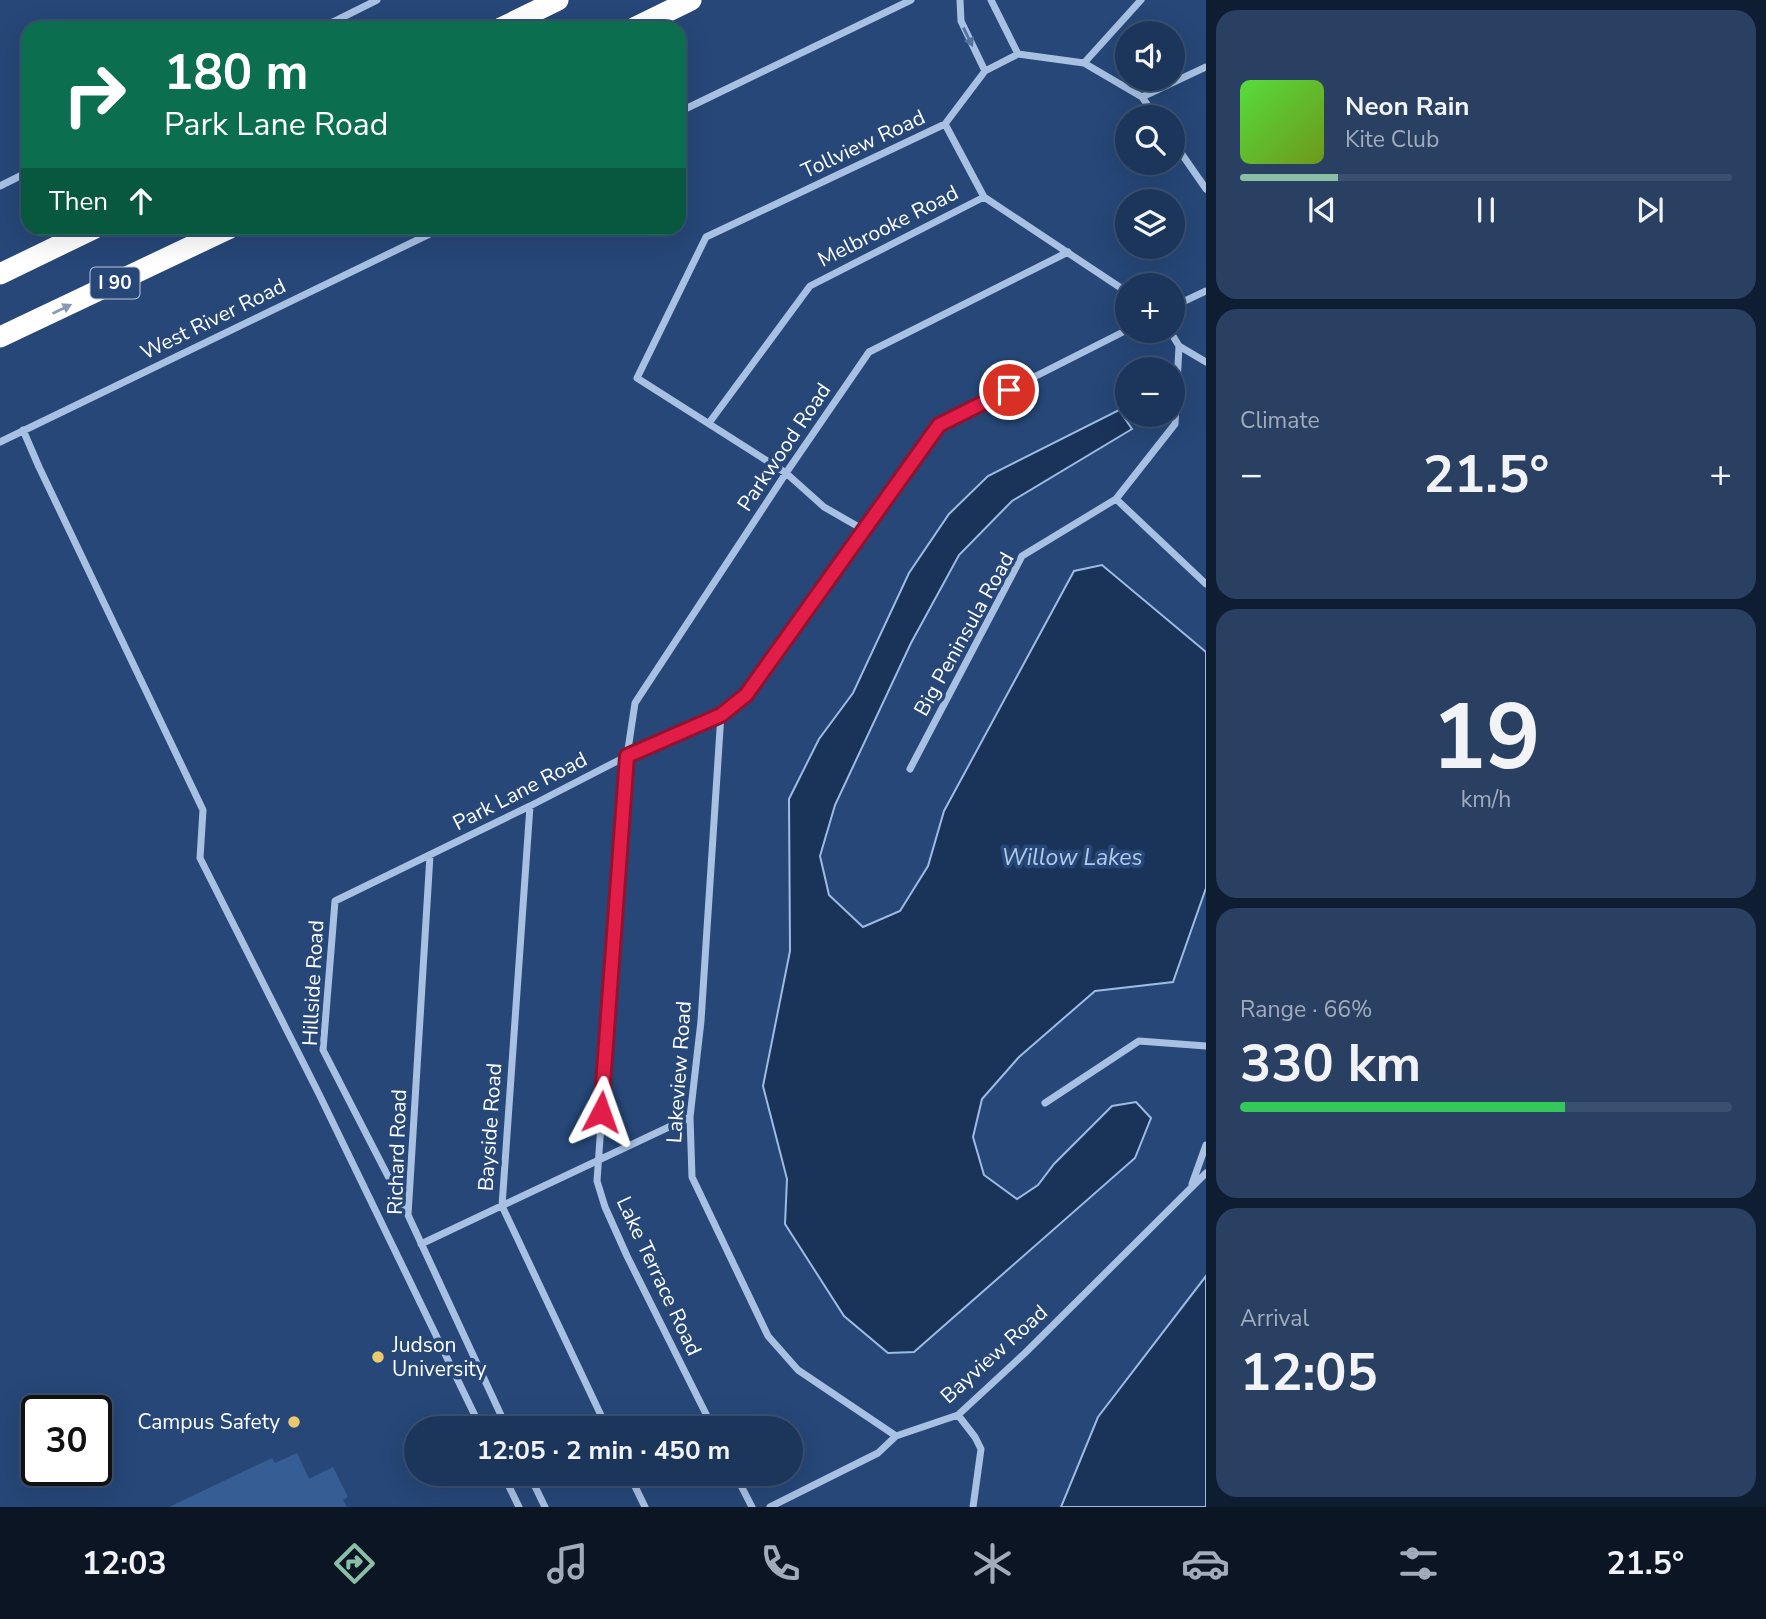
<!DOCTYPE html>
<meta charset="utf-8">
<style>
body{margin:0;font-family:"Nunito Sans",sans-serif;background:#294063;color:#f1f3f6;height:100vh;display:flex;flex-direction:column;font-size:26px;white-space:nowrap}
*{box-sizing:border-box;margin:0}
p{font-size:23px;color:#a0abbb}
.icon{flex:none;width:38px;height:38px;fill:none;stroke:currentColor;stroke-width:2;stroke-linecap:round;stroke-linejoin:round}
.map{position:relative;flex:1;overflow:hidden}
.details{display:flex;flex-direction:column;gap:10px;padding:10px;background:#0f1d32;width:560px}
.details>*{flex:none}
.guide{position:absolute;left:21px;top:21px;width:665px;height:214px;border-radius:21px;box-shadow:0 7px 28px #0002,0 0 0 2px #3a5070;background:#0b6e4f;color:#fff;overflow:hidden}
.fabs{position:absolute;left:1115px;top:21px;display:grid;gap:14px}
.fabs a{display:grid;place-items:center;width:70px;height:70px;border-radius:50%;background:#1c355a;box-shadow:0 7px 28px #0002,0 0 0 2px #3a5070;font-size:35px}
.speed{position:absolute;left:21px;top:1395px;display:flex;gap:14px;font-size:35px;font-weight:700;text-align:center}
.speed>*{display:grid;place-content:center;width:91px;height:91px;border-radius:50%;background:#1c355a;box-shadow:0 7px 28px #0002,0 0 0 2px #3a5070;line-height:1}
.speed .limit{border:4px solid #111;border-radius:10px;background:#fff;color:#111}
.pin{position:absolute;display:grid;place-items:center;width:60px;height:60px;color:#fff;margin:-30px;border:4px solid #fff;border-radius:50%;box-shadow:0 2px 7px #0007}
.me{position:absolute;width:77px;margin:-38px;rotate:4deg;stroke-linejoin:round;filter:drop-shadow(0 0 5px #0008)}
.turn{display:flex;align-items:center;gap:24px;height:147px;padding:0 28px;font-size:32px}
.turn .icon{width:91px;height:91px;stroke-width:2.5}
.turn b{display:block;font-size:49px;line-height:60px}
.then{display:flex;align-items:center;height:66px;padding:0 28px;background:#0003;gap:14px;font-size:26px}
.big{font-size:52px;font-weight:700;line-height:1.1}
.details .card{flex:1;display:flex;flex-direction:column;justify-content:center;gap:10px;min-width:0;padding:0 24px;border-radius:21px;background:#294063}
.details .dial{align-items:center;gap:0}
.dial b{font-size:91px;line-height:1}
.song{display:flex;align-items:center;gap:21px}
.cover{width:84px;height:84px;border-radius:10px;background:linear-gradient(135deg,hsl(110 70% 55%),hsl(80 70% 35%))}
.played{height:7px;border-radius:4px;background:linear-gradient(90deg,#8abfa5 20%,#3a5070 20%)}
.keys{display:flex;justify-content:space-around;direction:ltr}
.heat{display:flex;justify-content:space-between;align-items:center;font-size:38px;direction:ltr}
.charge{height:10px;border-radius:5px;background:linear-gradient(90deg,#34c759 66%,#3a5070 0)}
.trip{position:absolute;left:404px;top:1416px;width:399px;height:70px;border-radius:35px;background:#1c355a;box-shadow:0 7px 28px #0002,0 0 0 2px #3a5070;font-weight:700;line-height:70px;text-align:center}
.menu{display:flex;height:112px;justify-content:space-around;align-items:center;background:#0b1524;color:#a0abbb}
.menu .icon{width:49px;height:49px}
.menu .on{color:#8abfa5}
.menu b{font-size:32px;color:#f1f3f6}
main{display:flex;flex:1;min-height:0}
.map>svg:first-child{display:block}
</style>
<main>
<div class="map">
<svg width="1206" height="1507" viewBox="0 0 1206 1507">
<rect width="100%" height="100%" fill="#264778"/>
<path fill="#1a3359" stroke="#9dbbe3" stroke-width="2" d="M 1119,410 L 1132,429 L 1012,501 L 959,555 L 911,643 L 835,805 L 820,856 L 829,895 L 863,927 L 900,911 L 928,866 L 944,811 L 1074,571 L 1102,565 L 1206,652 L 1206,888 L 1173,982 L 1095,991 L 1019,1057 L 982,1099 L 973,1137 L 984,1175 L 1017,1199 L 1038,1185 L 1054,1164 L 1112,1106 L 1136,1102 L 1151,1118 L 1135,1158 L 914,1352 L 888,1353 L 844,1316 L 785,1224 L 787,1179 L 763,1086 L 790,951 L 789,799 L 819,739 L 853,693 L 909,573 L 949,514 L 988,476 Z
M 1206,1276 L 1206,1507 L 1061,1507 L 1098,1417 Z"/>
<path fill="#365e94" d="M 297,1453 L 309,1479 L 333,1467 L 348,1497 L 343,1500 L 347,1507 L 169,1507 L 272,1458 L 275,1463 Z"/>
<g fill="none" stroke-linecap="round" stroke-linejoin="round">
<path stroke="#a8c1e3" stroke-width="7" d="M 960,0 L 961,21 L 985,71
M 991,0 L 1018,54
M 321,28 L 377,0
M 1084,63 L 1142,97 L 1156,117
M 1142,97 L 1206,67
M 679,112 L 911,0
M 945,124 L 984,197 L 1127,292
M 1172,140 L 1206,189
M 0,186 L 28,172
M 1172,307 L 1206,291
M 1179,346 L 1206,362
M 709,423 L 810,286 L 984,197
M 23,430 L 39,467 L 203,810 L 200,858 L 319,1094 L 481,1428
M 0,442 L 442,228
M 1116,499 L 1206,584
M 864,530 L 824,507 L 786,473 L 637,378 L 706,237 L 945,124 L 985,71 L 1018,54 L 1084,63 L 1141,0
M 721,714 L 701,1021 L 690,1117 L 692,1177 L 768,1336 L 798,1370 L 896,1436
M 910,769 L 1022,556 L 1116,499 L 1175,424 L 1179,346 L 1170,331
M 530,806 L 502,1206 L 607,1428
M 430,855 L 408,1215 L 507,1428
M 1045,1103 L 1139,1041 L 1206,1046
M 1192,1184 L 1206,1145
M 408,1215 L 323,1050 L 335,901 L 530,806 L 627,756 L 721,714 L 746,695 L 939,425 L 1127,330
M 421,1244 L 690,1117
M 958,1415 L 975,1437 L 981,1449 L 973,1507
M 713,1428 L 627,1256 L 605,1207 L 597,1181 L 627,756 L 635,703 L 786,473 L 869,352 L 1068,252
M 503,1474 L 519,1507
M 529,1474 L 545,1507
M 629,1474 L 645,1507
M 735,1474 L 752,1507
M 770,1507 L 878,1453 L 896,1436 L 958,1415 L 1025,1353 L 1206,1173"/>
<path stroke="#fff" stroke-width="21" d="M 501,28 L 558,0
M 634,28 L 691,0
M 0,274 L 95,228
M 0,337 L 230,228"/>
</g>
<defs><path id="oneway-solid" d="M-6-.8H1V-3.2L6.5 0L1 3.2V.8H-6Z" transform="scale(1.75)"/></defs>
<use fill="#54729d" href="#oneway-solid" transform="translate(968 37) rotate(64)"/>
<use fill="#889ab5" href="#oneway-solid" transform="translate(62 309) rotate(-26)"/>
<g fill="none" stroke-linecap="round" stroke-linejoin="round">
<g stroke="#92132f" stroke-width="18">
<path id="route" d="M 601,1112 L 627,756 L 721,715 L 746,695 L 939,425 L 1009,390"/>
</g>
<use href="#route" stroke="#e11d48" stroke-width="12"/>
</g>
<g fill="#ebca6e" stroke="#264778" stroke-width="2.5">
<circle cx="378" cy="1357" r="7"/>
<circle cx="294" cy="1422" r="7"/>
</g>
<g text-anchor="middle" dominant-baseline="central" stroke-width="7" stroke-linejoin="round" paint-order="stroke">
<rect fill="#264778" stroke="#bec8d6" stroke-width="2" x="90.5" y="267.5" width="49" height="31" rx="5"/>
<g font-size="19" font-weight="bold" fill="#fff">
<text x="115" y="283">I 90</text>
</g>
<g font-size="21" fill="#fff" stroke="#264778">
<text transform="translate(863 144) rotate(-25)">Tollview Road</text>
<text transform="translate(888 226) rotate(-27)">Melbrooke Road</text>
<text transform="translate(213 319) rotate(-26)">West River Road</text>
<text transform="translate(784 447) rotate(-56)">Parkwood Road</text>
<text transform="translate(964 634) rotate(-61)">Big Peninsula Road</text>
<text transform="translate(520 791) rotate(-27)">Park Lane Road</text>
<text transform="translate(313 983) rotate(-87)">Hillside Road</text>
<text transform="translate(679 1072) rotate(-86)">Lakeview Road</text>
<text transform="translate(490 1127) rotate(-86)">Bayside Road</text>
<text transform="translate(397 1152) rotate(-88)">Richard Road</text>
<text transform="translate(659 1276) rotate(65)">Lake Terrace Road</text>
<text transform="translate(994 1354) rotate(-42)">Bayview Road</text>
</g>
<g font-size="21" fill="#fff" stroke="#264778" text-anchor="start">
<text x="392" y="1345">Judson<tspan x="392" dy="24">University</tspan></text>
<text x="280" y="1422" text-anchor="end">Campus Safety</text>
</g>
<g font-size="23" font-style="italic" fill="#b3cbeb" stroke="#264778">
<text x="1072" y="857">Willow Lakes</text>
</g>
</g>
</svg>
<div class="fabs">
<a><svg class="icon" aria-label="sound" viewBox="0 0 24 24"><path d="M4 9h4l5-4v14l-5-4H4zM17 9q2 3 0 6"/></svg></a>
<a><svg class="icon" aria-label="search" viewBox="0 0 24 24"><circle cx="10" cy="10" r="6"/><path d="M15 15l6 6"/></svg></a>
<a><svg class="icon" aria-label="layers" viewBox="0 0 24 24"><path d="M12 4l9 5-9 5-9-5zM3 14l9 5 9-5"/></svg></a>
<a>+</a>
<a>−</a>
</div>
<div class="speed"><div class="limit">30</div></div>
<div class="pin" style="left:1009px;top:390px;background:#d93025"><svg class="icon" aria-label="arrive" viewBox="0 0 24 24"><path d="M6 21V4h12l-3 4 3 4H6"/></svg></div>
<svg class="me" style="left:601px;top:1112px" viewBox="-20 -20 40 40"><path d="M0-17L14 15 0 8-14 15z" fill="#e11d48" stroke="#fff" stroke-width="4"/></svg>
<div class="trip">12:05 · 2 min · 450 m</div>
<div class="guide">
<div class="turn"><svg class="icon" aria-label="right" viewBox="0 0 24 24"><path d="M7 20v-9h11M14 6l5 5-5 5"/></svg><div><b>180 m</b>Park Lane Road</div></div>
<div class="then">Then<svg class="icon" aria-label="ahead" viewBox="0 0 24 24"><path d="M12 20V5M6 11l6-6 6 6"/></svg></div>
</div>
</div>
<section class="details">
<div class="card">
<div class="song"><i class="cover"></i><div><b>Neon Rain</b><p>Kite Club</p></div></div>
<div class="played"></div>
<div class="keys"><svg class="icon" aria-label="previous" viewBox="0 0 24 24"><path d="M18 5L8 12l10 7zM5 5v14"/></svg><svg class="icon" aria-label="pause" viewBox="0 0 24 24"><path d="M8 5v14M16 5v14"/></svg><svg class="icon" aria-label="next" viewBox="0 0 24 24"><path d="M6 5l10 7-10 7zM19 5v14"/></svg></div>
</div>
<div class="card"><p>Climate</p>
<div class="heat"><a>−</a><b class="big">21.5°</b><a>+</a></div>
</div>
<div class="card dial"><b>19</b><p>km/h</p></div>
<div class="card"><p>Range · 66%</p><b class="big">330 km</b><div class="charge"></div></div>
<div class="card"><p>Arrival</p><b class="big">12:05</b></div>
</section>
</main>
<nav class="menu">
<b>12:03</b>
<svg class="icon on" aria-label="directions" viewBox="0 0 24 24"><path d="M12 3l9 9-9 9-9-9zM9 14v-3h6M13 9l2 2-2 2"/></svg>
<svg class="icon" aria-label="music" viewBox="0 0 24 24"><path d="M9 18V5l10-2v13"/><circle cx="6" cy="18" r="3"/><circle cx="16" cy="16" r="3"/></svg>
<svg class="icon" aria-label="phone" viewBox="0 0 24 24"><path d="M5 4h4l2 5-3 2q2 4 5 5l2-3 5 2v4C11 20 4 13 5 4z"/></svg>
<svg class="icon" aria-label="climate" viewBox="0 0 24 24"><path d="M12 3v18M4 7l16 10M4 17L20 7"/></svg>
<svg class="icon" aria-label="car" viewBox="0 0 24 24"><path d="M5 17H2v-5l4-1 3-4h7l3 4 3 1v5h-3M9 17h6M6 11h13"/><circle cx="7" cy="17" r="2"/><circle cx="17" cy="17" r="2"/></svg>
<svg class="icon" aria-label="filters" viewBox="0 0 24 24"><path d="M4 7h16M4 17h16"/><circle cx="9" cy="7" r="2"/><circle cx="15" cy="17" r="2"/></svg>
<b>21.5°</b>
</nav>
